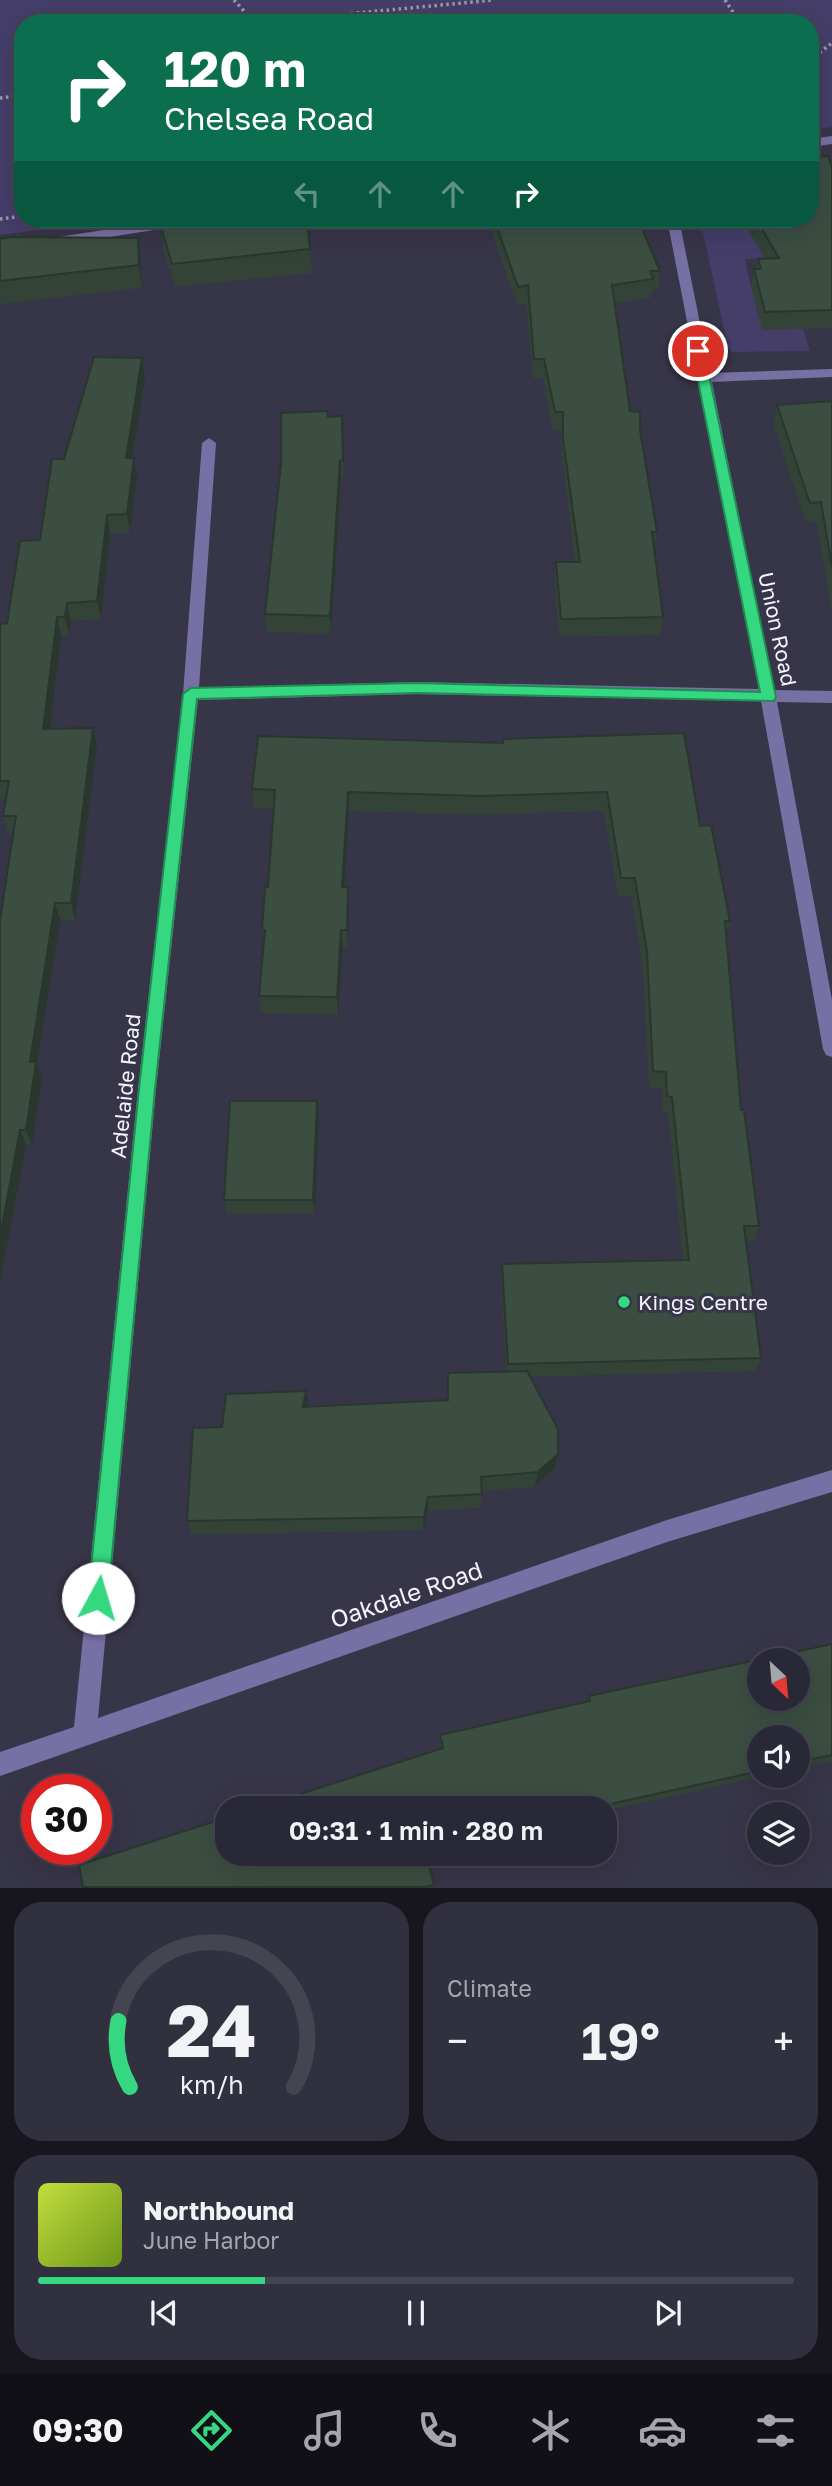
<!DOCTYPE html>
<meta charset="utf-8">
<style>
body{margin:0;font-family:"Golos Text",sans-serif;background:#31303e;color:#f1f3f6;height:100vh;display:flex;flex-direction:column;font-size:26px;white-space:nowrap}
*{box-sizing:border-box;margin:0}
p{font-size:23px;color:#a5a6ad}
.icon{flex:none;width:38px;height:38px;fill:none;stroke:currentColor;stroke-width:2;stroke-linecap:round;stroke-linejoin:round}
.map{position:relative;height:1888px;overflow:hidden}
.side{display:flex;flex-direction:column;gap:14px;padding:14px;background:#17161e;flex:1}
.side>*{flex:none}
.guide{position:absolute;left:14px;top:14px;width:805px;height:214px;border-radius:28px;box-shadow:0 7px 28px #0002,0 0 0 2px #454451;background:#0b6e4f;color:#fff;overflow:hidden}
.needle{width:46px;rotate:154deg}
.buttons{position:absolute;left:747px;top:1648px;display:grid;gap:14px}
.buttons a{display:grid;place-items:center;width:63px;height:63px;border-radius:50%;background:#292836;box-shadow:0 7px 28px #0002,0 0 0 2px #454451;font-size:35px}
.speed{position:absolute;left:21px;top:1774px;display:flex;gap:14px;font-size:35px;font-weight:700;text-align:center}
.speed>*{display:grid;place-content:center;width:91px;height:91px;border-radius:50%;background:#292836;box-shadow:0 7px 28px #0002,0 0 0 2px #454451;line-height:1}
.speed .limit{border:10px solid #d22;background:#fff;color:#111}
.pin{position:absolute;display:grid;place-items:center;width:60px;height:60px;color:#fff;margin:-30px;border:4px solid #fff;border-radius:50%;box-shadow:0 2px 7px #0007}
.me{position:absolute;width:77px;margin:-38px;rotate:6deg;stroke-linejoin:round;filter:drop-shadow(0 0 5px #0008)}
.turn{display:flex;align-items:center;gap:24px;height:147px;padding:0 35px;font-size:32px}
.turn .icon{width:91px;height:91px;stroke-width:2.5}
.turn b{display:block;font-size:49px;line-height:60px}
.lanes{display:flex;align-items:center;height:66px;padding:0 35px;background:#0003;justify-content:center;gap:35px;direction:ltr}
.lanes .off{opacity:.35}
.big{font-size:52px;font-weight:600;line-height:1.1}
.side .tile{flex:1;display:flex;flex-direction:column;justify-content:center;gap:10px;min-width:0;padding:0 24px;border-radius:28px;background:#31303e}
.side .dial{align-items:center;gap:0}
.dial svg{height:182px;overflow:visible;fill:none;stroke:#454451;stroke-width:7;stroke-linecap:round;text-anchor:middle}
.dial text{fill:#f1f3f6;stroke:none}
.song{display:flex;align-items:center;gap:21px}
.cover{width:84px;height:84px;border-radius:10px;background:linear-gradient(135deg,hsl(70 70% 55%),hsl(80 70% 35%))}
.played{height:7px;border-radius:4px;background:linear-gradient(90deg,#35d881 30%,#454451 30%)}
.keys{display:flex;justify-content:space-around;direction:ltr}
.heat{display:flex;justify-content:space-between;align-items:center;font-size:38px;direction:ltr}
.side .tiles{flex:1;display:grid;gap:14px;grid-template-columns:1fr 1fr}
.tile:last-child{grid-column:span 2}
.trip{position:absolute;left:215px;top:1796px;width:402px;height:70px;border-radius:28px;background:#292836;box-shadow:0 7px 28px #0002,0 0 0 2px #454451;font-weight:600;line-height:70px;text-align:center}
.dock{display:flex;height:112px;justify-content:space-around;align-items:center;background:#101016;color:#a5a6ad}
.dock .icon{width:49px;height:49px}
.dock .on{color:#35d881}
.dock b{font-size:32px;color:#f1f3f6}
.map>svg:first-child{display:block}
</style>
<div class="map">
<svg width="832" height="1888" viewBox="0 0 832 1888">
<rect width="100%" height="100%" fill="#373548"/>
<path fill="#443e69" d="M 0,0 L 832,0 L 832,127 L 810,130 L 810,23 L 23,23 L 23,219 L 124,219 L 0,235 Z
M 825,211 L 780,257 L 745,259 L 751,287 L 803,328 L 810,351 L 732,352 L 728,348 L 700,219 L 812,220 Z"/>
<g fill="none" stroke-linecap="round" stroke-linejoin="round">
<path stroke="#9c9aaa" stroke-width="3.5" stroke-dasharray="2.5 3.5" stroke-linecap="butt" d="M 234,0 L 255,23
M 725,0 L 740,23
M 292,23 L 304,18 L 494,0
M 810,60 L 832,43
M 0,98 L 23,95
M 0,219 L 23,216"/>
<path fill="#7770a4" fill-rule="evenodd" d="M 832,136 L 832,144 L 810,147 L 810,139 Z
M 176,219 L 205,219 L 199,223 L 58,245 L 52,241 L 58,237 Z
M 667,219 L 679,219 L 710,373 L 832,369 L 832,377 L 712,382 L 774,690 L 832,691 L 832,703 L 777,702 L 832,1000 L 832,1057 L 826,1055 L 823,1049 L 761,701 L 417,694 L 198,700 L 156,1089 L 98,1718 L 667,1520 L 832,1470 L 832,1492 L 667,1542 L 0,1776 L 0,1752 L 74,1727 L 138,1089 L 183,694 L 202,443 L 209,438 L 216,443 L 199,688 L 417,682 L 759,689 Z"/>
</g>
<path fill="#334338" d="M 832,168 L 832,328 L 762,330 L 751,287 L 754,269 L 756,269 L 758,259 L 765,259 L 742,219 L 810,219 Z
M 487,219 L 638,219 L 660,271 L 658,289 L 652,290 L 651,298 L 615,303 L 630,411 L 640,430 L 657,532 L 654,548 L 663,617 L 660,635 L 559,637 L 554,580 L 556,562 L 575,562 L 562,458 L 561,430 L 553,431 L 543,378 L 533,378 L 526,304 L 517,305 Z
M 160,224 L 310,249 L 312,273 L 175,287 L 163,248 Z
M 0,239 L 141,260 L 142,288 L 0,304 Z
M 145,377 L 132,458 L 134,458 L 137,476 L 130,533 L 110,533 L 101,619 L 71,621 L 69,635 L 61,635 L 50,729 L 93,728 L 97,745 L 75,920 L 60,920 L 37,1064 L 42,1077 L 32,1145 L 26,1145 L 0,1283 L 0,920 L 14,833 L 8,833 L 3,816 L 6,799 L 0,799 L 0,624 L 7,623 L 40,540 L 64,459 Z
M 832,401 L 832,614 L 816,521 L 805,521 L 773,424 L 777,405 Z
M 342,416 L 344,479 L 341,479 L 331,634 L 267,632 L 265,614 Z
M 503,743 L 700,826 L 730,921 L 727,934 L 741,1110 L 759,1226 L 754,1241 L 746,1241 L 761,1358 L 755,1371 L 530,1377 L 555,1468 L 535,1487 L 482,1491 L 480,1508 L 428,1511 L 423,1530 L 192,1535 L 187,1521 L 222,1427 L 308,1407 L 447,1400 L 448,1373 L 506,1371 L 501,1279 L 502,1264 L 683,1260 L 668,1113 L 663,1113 L 662,1088 L 649,1088 L 643,970 L 631,896 L 618,896 L 604,811 L 481,815 L 349,811 L 344,887 L 348,887 L 349,905 L 348,948 L 343,948 L 338,1015 L 261,1013 L 259,996 L 264,943 L 262,930 L 268,887 L 274,809 L 254,808 L 252,789 Z
M 317,1101 L 319,1116 L 315,1213 L 227,1214 L 224,1200 Z
M 832,1644 L 832,1761 L 798,1769 L 798,1738 L 760,1738 L 760,1776 L 764,1776 L 606,1811 L 606,1808 L 257,1808 L 440,1749 L 440,1735 L 586,1702 L 589,1696 Z
M 228,1853 L 481,1853 L 429,1865 L 434,1887 L 83,1887 Z"/>
<path fill="#29372e" d="M 138,238 L 141,260 L 142,288 L 139,265 Z
M 142,358 L 145,377 L 129,477 L 126,458 Z
M 134,458 L 137,476 L 130,533 L 127,514 Z
M 340,461 L 341,479 L 331,634 L 330,616 Z
M 107,515 L 110,533 L 101,619 L 97,601 Z
M 67,603 L 71,621 L 69,635 L 65,617 Z
M 57,617 L 61,635 L 48,746 L 43,729 Z
M 93,728 L 97,745 L 75,920 L 71,903 Z
M 348,792 L 349,811 L 343,905 L 342,887 Z
M 348,887 L 349,905 L 348,948 L 347,930 Z
M 55,903 L 60,920 L 37,1064 L 42,1077 L 32,1145 L 26,1130 L 30,1062 Z
M 341,930 L 343,948 L 338,1015 L 337,997 Z
M 317,1101 L 319,1116 L 315,1213 L 313,1200 Z
M 20,1130 L 26,1145 L 0,1283 L 0,1236 Z
M 306,1391 L 308,1407 L 306,1423 L 303,1407 Z
M 558,1454 L 555,1468 L 535,1487 L 538,1472 Z
M 428,1497 L 428,1511 L 423,1530 L 424,1517 Z"/>
<path fill="#3b4e41" stroke="#29372e" stroke-width="2" fill-rule="evenodd" d="M 828,156 L 832,168 L 832,310 L 765,312 L 754,269 L 761,269 L 758,259 L 779,258 L 756,219 L 810,219 L 810,158 Z
M 225,219 L 307,219 L 310,249 L 172,264 L 160,224 Z
M 494,219 L 638,219 L 660,271 L 650,271 L 653,279 L 612,285 L 630,411 L 640,412 L 640,430 L 657,532 L 652,532 L 663,617 L 561,619 L 556,562 L 580,562 L 563,439 L 563,412 L 555,412 L 544,359 L 534,359 L 528,285 L 518,287 Z
M 10,237 L 138,238 L 139,265 L 0,281 L 0,239 Z
M 94,357 L 142,358 L 126,458 L 134,458 L 127,514 L 107,515 L 97,601 L 67,603 L 65,617 L 57,617 L 43,729 L 93,728 L 71,903 L 55,903 L 30,1062 L 36,1062 L 26,1130 L 20,1130 L 0,1236 L 0,920 L 16,816 L 3,816 L 9,781 L 0,781 L 0,624 L 7,623 L 20,541 L 40,540 L 52,459 L 64,459 Z
M 832,401 L 832,567 L 821,502 L 810,503 L 777,405 Z
M 327,411 L 328,417 L 342,416 L 343,461 L 340,461 L 330,616 L 265,614 L 281,463 L 281,413 Z
M 684,733 L 700,826 L 711,825 L 730,921 L 725,921 L 741,1110 L 744,1110 L 759,1226 L 744,1226 L 761,1358 L 508,1364 L 502,1264 L 689,1260 L 672,1097 L 667,1096 L 666,1072 L 653,1071 L 647,952 L 635,878 L 621,878 L 607,792 L 482,796 L 348,792 L 342,887 L 348,887 L 347,930 L 341,930 L 337,997 L 259,996 L 265,930 L 262,930 L 265,887 L 268,887 L 275,790 L 252,789 L 258,736 L 503,743 L 503,739 Z
M 230,1101 L 317,1101 L 313,1200 L 224,1200 Z
M 527,1371 L 558,1429 L 558,1454 L 538,1472 L 481,1477 L 482,1494 L 428,1497 L 424,1517 L 187,1521 L 193,1428 L 222,1427 L 226,1394 L 306,1391 L 303,1407 L 448,1400 L 448,1373 Z
M 832,1644 L 832,1755 L 798,1762 L 798,1738 L 760,1738 L 760,1771 L 601,1806 L 601,1808 L 257,1808 L 443,1748 L 440,1735 L 590,1701 L 589,1696 ZM 760,1661 L 798,1661 L 798,1699 L 760,1699 Z
M 228,1817 L 228,1853 L 454,1853 L 427,1859 L 434,1885 L 425,1887 L 83,1887 L 79,1865 Z"/>
<path fill="#35d881" stroke="#228c54" stroke-width="2" d="M 698,347 L 704,351 L 776,697 L 774,701 L 417,693 L 197,699 L 155,1089 L 108,1598 L 105,1605 L 98,1608 L 91,1605 L 88,1598 L 139,1089 L 183,694 L 191,688 L 417,683 L 760,692 L 692,351 Z"/>
<circle fill="#35d881" stroke="#373548" stroke-width="2.5" cx="624" cy="1302" r="7"/>
<g text-anchor="middle" dominant-baseline="central" stroke-width="6" stroke-linejoin="round" paint-order="stroke">
<g font-size="21" fill="#f4f3ff" stroke="#373548">
<text transform="translate(778 629) rotate(78)">Union Road</text>
<text transform="translate(125 1086) rotate(-84)">Adelaide Road</text>
</g>
<g font-size="21" fill="#f4f3ff" stroke="#373548" text-anchor="start">
<text x="638" y="1302">Kings Centre</text>
</g>
<g font-size="24" fill="#f4f3ff" stroke="#373548">
<text transform="translate(406 1594) rotate(-19)">Oakdale Road</text>
</g>
</g>
</svg>
<div class="buttons">
<a><svg class="needle" viewBox="-14 -14 28 28"><path d="M0-13l5 13h-10z" fill="#e53935"/><path d="M0 13l5-13h-10z" fill="#a5a6ad"/></svg></a>
<a><svg class="icon" aria-label="sound" viewBox="0 0 24 24"><path d="M4 9h4l5-4v14l-5-4H4zM17 9q2 3 0 6"/></svg></a>
<a><svg class="icon" aria-label="layers" viewBox="0 0 24 24"><path d="M12 4l9 5-9 5-9-5zM3 14l9 5 9-5"/></svg></a>
</div>
<div class="speed"><div class="limit">30</div></div>
<div class="pin" style="left:698px;top:351px;background:#d93025"><svg class="icon" aria-label="arrive" viewBox="0 0 24 24"><path d="M6 21V4h12l-3 4 3 4H6"/></svg></div>
<svg class="me" style="left:98px;top:1598px" viewBox="-20 -20 40 40"><circle r="19" fill="#fff"/><path d="M0-13L10 11 0 6-10 11z" fill="#35d881"/></svg>
<div class="trip">09:31 · 1 min · 280 m</div>
<div class="guide">
<div class="turn"><svg class="icon" aria-label="right" viewBox="0 0 24 24"><path d="M7 20v-9h11M14 6l5 5-5 5"/></svg><div><b>120 m</b>Chelsea Road</div></div>
<div class="lanes"><svg class="icon off" aria-label="left" viewBox="0 0 24 24"><path d="M17 20v-9H6M10 6l-5 5 5 5"/></svg><svg class="icon off" aria-label="ahead" viewBox="0 0 24 24"><path d="M12 20V5M6 11l6-6 6 6"/></svg><svg class="icon off" aria-label="ahead" viewBox="0 0 24 24"><path d="M12 20V5M6 11l6-6 6 6"/></svg><svg class="icon" aria-label="right" viewBox="0 0 24 24"><path d="M7 20v-9h11M14 6l5 5-5 5"/></svg></div>
</div>
</div>
<section class="side">
<div class="tiles">
<div class="tile dial"><svg viewBox="0 0 100 80">
<path d="M14 69A42 42 0 1 1 86 69"/>
<path d="M14 69A42 42 0 0 1 9 40" stroke="#35d881"/>
<text x="50" y="56" font-size="32" font-weight="700">24</text>
<text x="50" y="72" font-size="11">km/h</text>
</svg></div>
<div class="tile"><p>Climate</p>
<div class="heat"><a>−</a><b class="big">19°</b><a>+</a></div>
</div>
<div class="tile">
<div class="song"><i class="cover"></i><div><b>Northbound</b><p>June Harbor</p></div></div>
<div class="played"></div>
<div class="keys"><svg class="icon" aria-label="previous" viewBox="0 0 24 24"><path d="M18 5L8 12l10 7zM5 5v14"/></svg><svg class="icon" aria-label="pause" viewBox="0 0 24 24"><path d="M8 5v14M16 5v14"/></svg><svg class="icon" aria-label="next" viewBox="0 0 24 24"><path d="M6 5l10 7-10 7zM19 5v14"/></svg></div>
</div>
</div>
</section>
<nav class="dock">
<b>09:30</b>
<svg class="icon on" aria-label="directions" viewBox="0 0 24 24"><path d="M12 3l9 9-9 9-9-9zM9 14v-3h6M13 9l2 2-2 2"/></svg>
<svg class="icon" aria-label="music" viewBox="0 0 24 24"><path d="M9 18V5l10-2v13"/><circle cx="6" cy="18" r="3"/><circle cx="16" cy="16" r="3"/></svg>
<svg class="icon" aria-label="phone" viewBox="0 0 24 24"><path d="M5 4h4l2 5-3 2q2 4 5 5l2-3 5 2v4C11 20 4 13 5 4z"/></svg>
<svg class="icon" aria-label="climate" viewBox="0 0 24 24"><path d="M12 3v18M4 7l16 10M4 17L20 7"/></svg>
<svg class="icon" aria-label="car" viewBox="0 0 24 24"><path d="M5 17H2v-5l4-1 3-4h7l3 4 3 1v5h-3M9 17h6M6 11h13"/><circle cx="7" cy="17" r="2"/><circle cx="17" cy="17" r="2"/></svg>
<svg class="icon" aria-label="filters" viewBox="0 0 24 24"><path d="M4 7h16M4 17h16"/><circle cx="9" cy="7" r="2"/><circle cx="15" cy="17" r="2"/></svg>
</nav>
